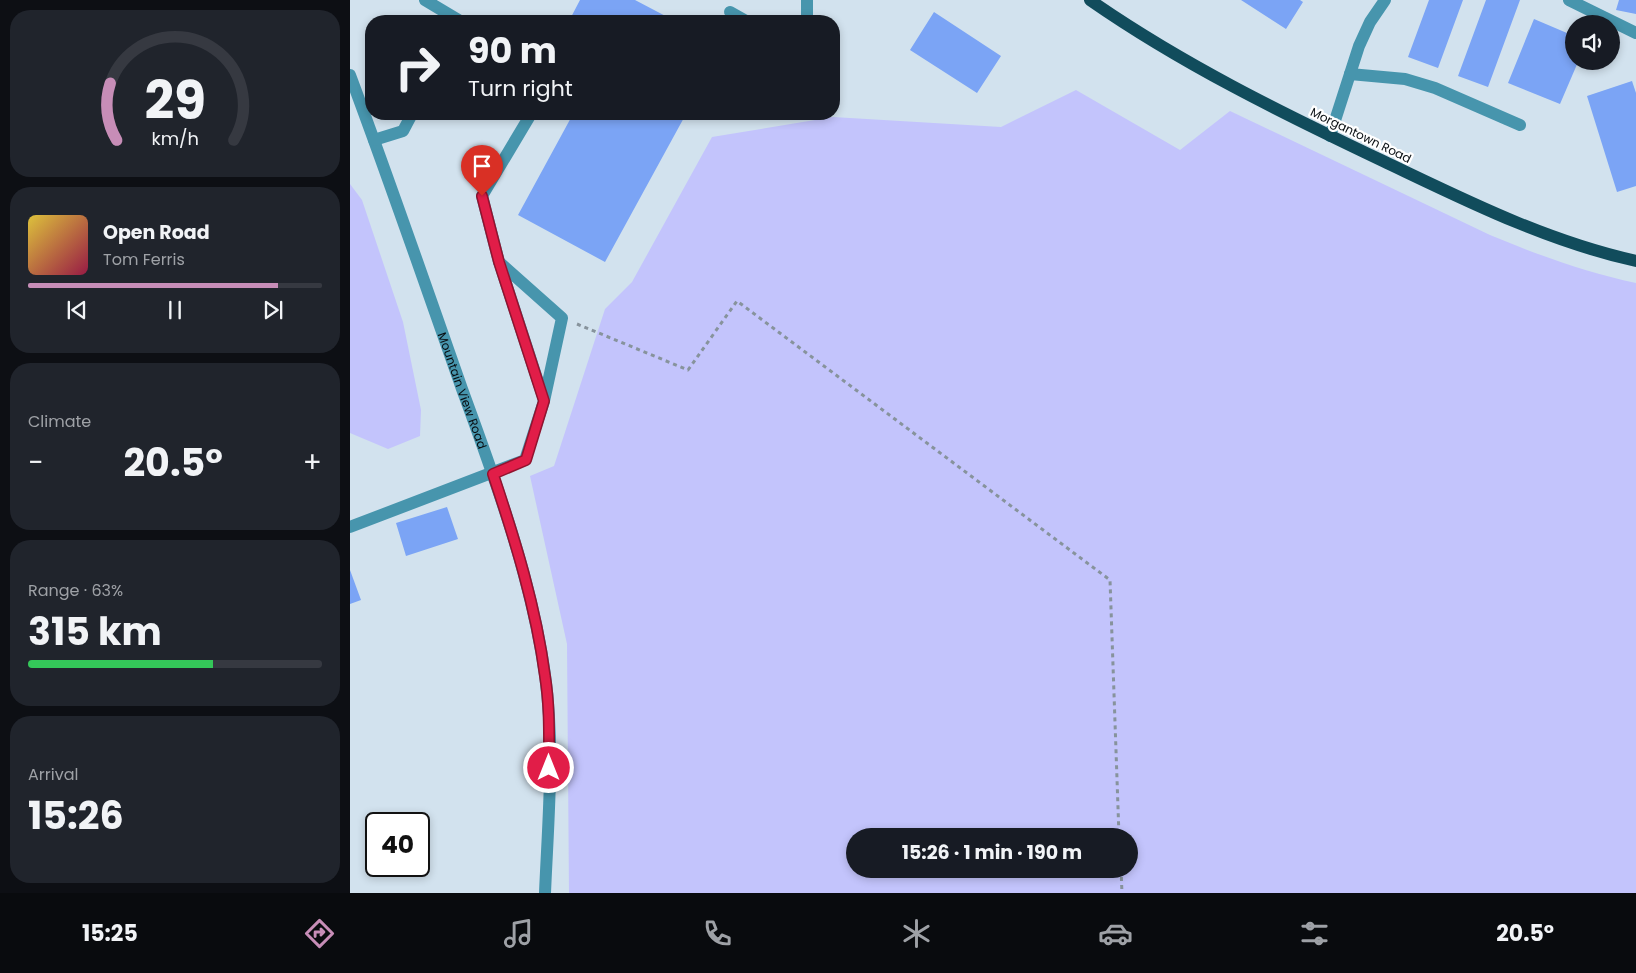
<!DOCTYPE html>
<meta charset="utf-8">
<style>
body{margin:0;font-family:Poppins,sans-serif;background:#20242c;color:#f1f3f6;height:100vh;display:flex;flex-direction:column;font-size:19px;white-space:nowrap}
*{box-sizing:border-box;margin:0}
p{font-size:16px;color:#9ea1a6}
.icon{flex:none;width:28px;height:28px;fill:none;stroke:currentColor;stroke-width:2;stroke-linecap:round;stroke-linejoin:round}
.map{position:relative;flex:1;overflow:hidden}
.panel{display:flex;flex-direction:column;gap:10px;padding:10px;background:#0d0f14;width:350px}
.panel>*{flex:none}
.banner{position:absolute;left:15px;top:15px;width:475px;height:105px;border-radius:20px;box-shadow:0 2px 8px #0003;background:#171b24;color:#f1f3f6;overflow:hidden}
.fabs{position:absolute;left:1215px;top:15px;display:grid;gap:10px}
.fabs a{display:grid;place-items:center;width:55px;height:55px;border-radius:50%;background:#171b24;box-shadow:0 2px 8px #0003;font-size:25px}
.speed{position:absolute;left:15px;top:812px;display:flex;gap:10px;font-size:25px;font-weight:700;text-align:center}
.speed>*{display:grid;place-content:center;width:65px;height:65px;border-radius:50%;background:#171b24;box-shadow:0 2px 8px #0003;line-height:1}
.speed .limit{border:2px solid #111;border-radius:8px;background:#fff;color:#111}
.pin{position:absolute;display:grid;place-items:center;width:42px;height:42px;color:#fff;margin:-51px -21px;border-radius:50% 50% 50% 0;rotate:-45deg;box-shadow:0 0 5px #0007}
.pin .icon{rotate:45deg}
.me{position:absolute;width:55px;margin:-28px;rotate:0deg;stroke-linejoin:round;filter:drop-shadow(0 0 4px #0008)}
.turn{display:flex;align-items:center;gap:18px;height:105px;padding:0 20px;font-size:22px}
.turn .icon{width:65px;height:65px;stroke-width:2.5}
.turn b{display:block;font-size:35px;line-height:42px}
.big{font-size:38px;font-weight:700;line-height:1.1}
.panel .widget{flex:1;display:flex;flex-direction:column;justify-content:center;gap:8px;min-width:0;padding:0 18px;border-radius:20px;background:#20242c}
.panel .dial{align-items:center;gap:0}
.dial svg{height:130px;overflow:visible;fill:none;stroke:#363941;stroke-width:7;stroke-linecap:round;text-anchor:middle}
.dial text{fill:#f1f3f6;stroke:none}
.song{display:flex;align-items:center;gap:15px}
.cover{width:60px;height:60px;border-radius:8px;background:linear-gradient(135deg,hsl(50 70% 55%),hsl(340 70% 35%))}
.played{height:5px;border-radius:2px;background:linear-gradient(90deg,#c78db7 85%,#363941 85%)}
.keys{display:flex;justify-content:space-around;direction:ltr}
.heat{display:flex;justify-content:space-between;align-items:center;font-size:28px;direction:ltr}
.charge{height:8px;border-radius:4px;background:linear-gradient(90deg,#34c759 63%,#363941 0)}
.trip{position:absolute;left:496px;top:828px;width:292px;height:50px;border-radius:25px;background:#171b24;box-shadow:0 2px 8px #0003;font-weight:700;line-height:50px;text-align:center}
.dock{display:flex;height:80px;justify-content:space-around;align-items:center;background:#090b0e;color:#9ea1a6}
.dock .icon{width:35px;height:35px}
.dock .on{color:#c78db7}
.dock b{font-size:22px;color:#f1f3f6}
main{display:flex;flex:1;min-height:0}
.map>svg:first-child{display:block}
</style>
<main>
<section class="panel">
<div class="widget dial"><svg viewBox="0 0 100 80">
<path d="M14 69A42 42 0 1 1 86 69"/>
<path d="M14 69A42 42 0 0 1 10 34" stroke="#c78db7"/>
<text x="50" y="56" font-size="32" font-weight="700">29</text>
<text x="50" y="72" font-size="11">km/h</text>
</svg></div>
<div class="widget">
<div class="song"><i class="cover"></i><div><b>Open Road</b><p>Tom Ferris</p></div></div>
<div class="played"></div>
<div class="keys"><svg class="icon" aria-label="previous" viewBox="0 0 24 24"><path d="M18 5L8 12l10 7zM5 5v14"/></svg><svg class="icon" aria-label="pause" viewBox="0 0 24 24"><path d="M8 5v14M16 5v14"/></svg><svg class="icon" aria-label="next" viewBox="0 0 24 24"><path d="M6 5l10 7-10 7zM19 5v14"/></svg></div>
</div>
<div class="widget"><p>Climate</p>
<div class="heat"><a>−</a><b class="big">20.5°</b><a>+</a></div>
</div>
<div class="widget"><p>Range · 63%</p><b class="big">315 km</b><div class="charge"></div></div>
<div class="widget"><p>Arrival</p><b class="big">15:26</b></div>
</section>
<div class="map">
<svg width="1286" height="893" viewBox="0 0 1286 893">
<rect width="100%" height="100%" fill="#d2e2ee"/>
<path fill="#c3c4fc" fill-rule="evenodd" d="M 726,90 L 830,150 L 880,111 L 1140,235 C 1188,255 1235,272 1286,283 L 1286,893 L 219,893 L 217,644 L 180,476 L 204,466 L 255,309 L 282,282 L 362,137 L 483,117 L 651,127 ZM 505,836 L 780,836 L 780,869 L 505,869 Z
M 0,184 L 12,200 L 53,322 L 71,410 L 70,436 L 38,449 L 0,433 Z"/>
<path fill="#7ba4f5" d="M 230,0 L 285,0 L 325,21 L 219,21 Z
M 891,0 L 950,0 L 953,2 L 936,29 Z
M 1079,0 L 1113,0 L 1088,68 L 1058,57 Z
M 1136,0 L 1170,0 L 1138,87 L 1108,76 Z
M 1269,0 L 1286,0 L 1286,14 L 1266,10 Z
M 584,12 L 651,56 L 627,93 L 560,50 Z
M 1184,19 L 1224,36 L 1224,50 L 1220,59 L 1228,62 L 1210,104 L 1158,83 Z
M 1282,81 L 1286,93 L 1286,186 L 1267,192 L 1237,96 Z
M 223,114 L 336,114 L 255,262 L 168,215 Z
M 97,507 L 108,539 L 56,556 L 46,523 Z
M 0,570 L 11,600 L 0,604 Z"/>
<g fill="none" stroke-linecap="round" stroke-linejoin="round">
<path stroke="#87939c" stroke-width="3" stroke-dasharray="4 4" stroke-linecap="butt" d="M 227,324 L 338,370 L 387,301 L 760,580 L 769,836
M 771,869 L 772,893"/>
<g stroke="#4795ad" stroke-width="12">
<path d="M 75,0 L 110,21"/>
<path d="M 457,0 L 457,21"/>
<path d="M 1219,0 L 1286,33"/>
<path d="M 380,12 L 396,21"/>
<path d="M 1000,74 L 1055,79 L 1085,88 L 1170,125"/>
<path id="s1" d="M 0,75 C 39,179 75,284 112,389 C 146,482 181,576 195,675 C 205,747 198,821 195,893"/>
<path d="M 980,136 L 1009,46 L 1020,22 L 1035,0"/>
<path d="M 24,140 L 53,131 L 62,114"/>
<path d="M 149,262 L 194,400"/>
<path d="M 0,527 L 175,460 L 194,401 L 212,318 L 149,262 L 132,196 L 181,114"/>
</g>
<path stroke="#114c5c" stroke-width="12" d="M 740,0 C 832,64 932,113 1033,161 C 1115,200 1196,241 1286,261"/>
</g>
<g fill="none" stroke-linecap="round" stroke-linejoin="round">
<g stroke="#92132f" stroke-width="12">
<path id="route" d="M 132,196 L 149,262 L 194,401 L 176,460 L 143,474 C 165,540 186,607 195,676 C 200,707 199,737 199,768"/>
</g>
<use href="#route" stroke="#e11d48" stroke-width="9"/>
</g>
<g text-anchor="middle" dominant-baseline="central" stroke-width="4.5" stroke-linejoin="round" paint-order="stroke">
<g font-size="12" fill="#080d11" stroke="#fff">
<text transform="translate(1011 135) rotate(26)">Morgantown Road</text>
<text stroke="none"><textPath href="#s1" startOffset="335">Mountain View Road</textPath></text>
</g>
</g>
</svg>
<div class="fabs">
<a><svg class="icon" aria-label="sound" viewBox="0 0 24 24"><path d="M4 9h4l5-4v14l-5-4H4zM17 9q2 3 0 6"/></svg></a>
</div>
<div class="speed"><div class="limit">40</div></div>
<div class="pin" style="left:132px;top:196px;background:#d93025"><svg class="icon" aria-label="arrive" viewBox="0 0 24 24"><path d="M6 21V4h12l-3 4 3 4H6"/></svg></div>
<svg class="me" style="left:199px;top:768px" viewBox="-20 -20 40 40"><circle r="17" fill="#e11d48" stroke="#fff" stroke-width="3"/><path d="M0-11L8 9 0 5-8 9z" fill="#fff"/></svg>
<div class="trip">15:26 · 1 min · 190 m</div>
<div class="banner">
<div class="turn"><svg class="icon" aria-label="right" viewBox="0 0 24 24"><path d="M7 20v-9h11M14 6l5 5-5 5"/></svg><div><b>90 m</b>Turn right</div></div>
</div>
</div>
</main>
<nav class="dock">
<b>15:25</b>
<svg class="icon on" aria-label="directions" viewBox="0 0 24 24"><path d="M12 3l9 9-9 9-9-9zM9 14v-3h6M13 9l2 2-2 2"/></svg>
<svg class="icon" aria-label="music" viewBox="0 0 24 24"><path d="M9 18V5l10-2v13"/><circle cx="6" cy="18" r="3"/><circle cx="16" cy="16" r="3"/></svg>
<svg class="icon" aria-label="phone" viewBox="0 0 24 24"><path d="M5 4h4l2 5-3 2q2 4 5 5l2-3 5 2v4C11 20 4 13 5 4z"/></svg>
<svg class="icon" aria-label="climate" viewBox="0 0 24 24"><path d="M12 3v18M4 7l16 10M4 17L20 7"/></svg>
<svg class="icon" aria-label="car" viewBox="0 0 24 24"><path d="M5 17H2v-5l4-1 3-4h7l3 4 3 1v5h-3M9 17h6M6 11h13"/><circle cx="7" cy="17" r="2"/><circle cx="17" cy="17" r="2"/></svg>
<svg class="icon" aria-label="filters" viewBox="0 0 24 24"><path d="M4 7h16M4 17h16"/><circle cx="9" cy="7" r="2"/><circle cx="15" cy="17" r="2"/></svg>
<b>20.5°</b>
</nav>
